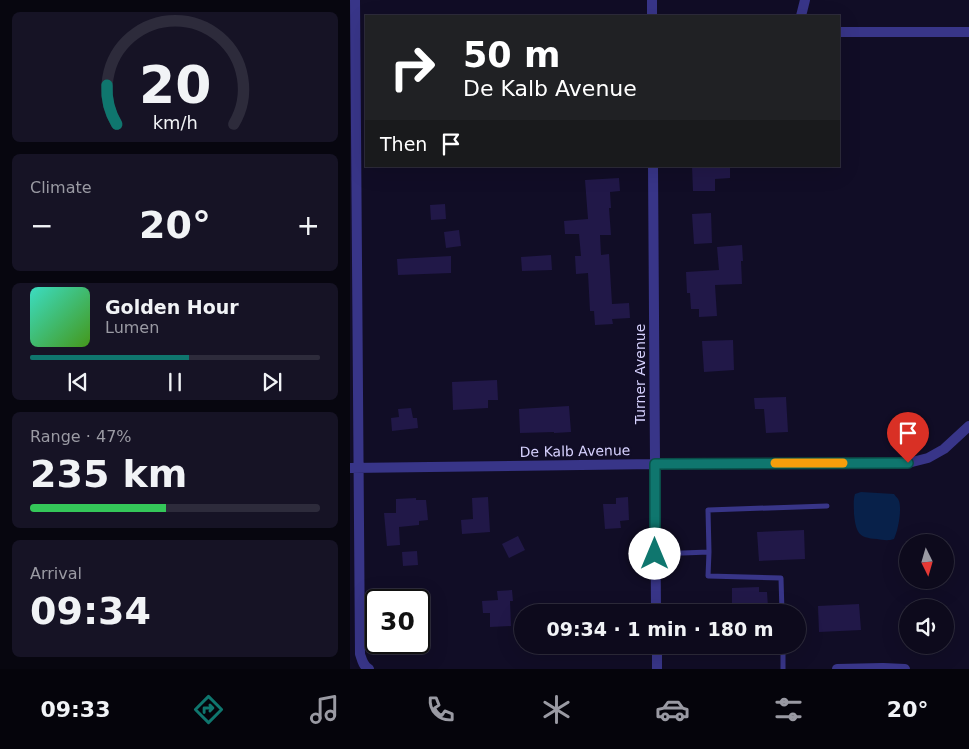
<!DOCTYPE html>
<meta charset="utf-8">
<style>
body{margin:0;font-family:"DejaVu Sans",sans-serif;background:#161325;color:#f1f3f6;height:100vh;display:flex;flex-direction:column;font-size:19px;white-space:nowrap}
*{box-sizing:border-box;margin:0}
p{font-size:16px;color:#9a9aa3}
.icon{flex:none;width:28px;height:28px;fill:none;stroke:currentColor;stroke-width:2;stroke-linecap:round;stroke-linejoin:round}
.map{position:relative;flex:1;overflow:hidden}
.panel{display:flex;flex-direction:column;gap:12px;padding:12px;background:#07060f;width:350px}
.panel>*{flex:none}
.banner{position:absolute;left:15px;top:15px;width:475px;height:152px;border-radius:0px;box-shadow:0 5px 20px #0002,0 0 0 1px #2d2b3b;background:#202124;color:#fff;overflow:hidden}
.needle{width:32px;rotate:175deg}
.fabs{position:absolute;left:549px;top:534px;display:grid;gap:10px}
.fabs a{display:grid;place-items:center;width:55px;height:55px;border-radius:50%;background:#0d0a1c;box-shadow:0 5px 20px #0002,0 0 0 1px #2d2b3b;font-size:25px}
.speed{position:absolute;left:15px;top:589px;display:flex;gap:10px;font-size:25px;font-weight:700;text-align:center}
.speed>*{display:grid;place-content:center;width:65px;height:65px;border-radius:50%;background:#0d0a1c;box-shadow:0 5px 20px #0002,0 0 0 1px #2d2b3b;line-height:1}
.speed .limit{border:2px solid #111;border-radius:8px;background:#fff;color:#111}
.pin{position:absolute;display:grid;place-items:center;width:42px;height:42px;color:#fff;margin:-51px -21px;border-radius:50% 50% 50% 0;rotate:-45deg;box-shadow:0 0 5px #0007}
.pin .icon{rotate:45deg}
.me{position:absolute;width:55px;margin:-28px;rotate:0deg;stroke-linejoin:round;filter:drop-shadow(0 0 4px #0008)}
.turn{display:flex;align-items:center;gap:18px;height:105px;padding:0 15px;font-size:22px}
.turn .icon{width:65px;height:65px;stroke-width:2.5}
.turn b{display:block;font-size:35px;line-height:42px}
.then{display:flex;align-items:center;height:48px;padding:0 15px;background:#0003;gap:10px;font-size:19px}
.big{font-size:38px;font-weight:700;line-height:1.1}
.panel .widget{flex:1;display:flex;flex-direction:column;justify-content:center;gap:8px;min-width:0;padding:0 18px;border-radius:8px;background:#161325}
.panel .dial{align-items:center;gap:0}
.dial svg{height:130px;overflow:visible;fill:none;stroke:#2d2b3b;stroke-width:7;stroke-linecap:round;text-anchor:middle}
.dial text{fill:#f1f3f6;stroke:none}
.song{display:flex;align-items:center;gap:15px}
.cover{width:60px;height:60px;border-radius:8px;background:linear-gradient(135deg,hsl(170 70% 55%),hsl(100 70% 35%))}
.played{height:5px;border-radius:2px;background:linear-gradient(90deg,#0f766e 55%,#2d2b3b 55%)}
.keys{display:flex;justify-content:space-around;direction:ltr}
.heat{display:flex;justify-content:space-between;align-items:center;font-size:28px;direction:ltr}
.charge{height:8px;border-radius:4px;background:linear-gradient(90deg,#34c759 47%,#2d2b3b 0)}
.trip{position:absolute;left:164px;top:604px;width:292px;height:50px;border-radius:25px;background:#0d0a1c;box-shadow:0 5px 20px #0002,0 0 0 1px #2d2b3b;font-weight:700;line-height:50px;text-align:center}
.tabs{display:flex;height:80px;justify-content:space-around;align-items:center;background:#05040b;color:#9a9aa3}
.tabs .icon{width:35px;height:35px}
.tabs .selected{color:#0f766e}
.tabs b{font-size:22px;color:#f1f3f6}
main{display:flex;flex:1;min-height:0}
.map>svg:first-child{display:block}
</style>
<main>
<section class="panel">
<div class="widget dial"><svg viewBox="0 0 100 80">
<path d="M14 69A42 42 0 1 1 86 69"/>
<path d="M14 69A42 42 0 0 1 8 45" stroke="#0f766e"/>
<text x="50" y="56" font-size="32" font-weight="700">20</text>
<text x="50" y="72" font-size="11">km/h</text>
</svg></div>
<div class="widget"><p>Climate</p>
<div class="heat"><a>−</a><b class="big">20°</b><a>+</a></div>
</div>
<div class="widget">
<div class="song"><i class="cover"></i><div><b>Golden Hour</b><p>Lumen</p></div></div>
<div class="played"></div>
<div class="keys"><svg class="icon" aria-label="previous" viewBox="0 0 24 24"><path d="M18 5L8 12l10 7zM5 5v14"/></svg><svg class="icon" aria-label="pause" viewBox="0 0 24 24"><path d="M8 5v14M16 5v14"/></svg><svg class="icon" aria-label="next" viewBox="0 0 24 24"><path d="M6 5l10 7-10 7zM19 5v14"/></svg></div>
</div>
<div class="widget"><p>Range · 47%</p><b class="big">235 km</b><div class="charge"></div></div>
<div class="widget"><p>Arrival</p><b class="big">09:34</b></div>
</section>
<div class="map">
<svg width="619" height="669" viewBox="0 0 619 669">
<rect width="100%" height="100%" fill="#110d26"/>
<path fill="#08214a" d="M 511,492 L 544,494 C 546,497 548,498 549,501 C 552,510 548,531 544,539 C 538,541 533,540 527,539 C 508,538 506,532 504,514 C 504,507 503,500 505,494 Z"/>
<path fill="#211848" d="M 342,166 L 380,166 L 380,178 L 365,179 L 365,191 L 343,191 Z
M 269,178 L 270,191 L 260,192 L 261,208 L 259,208 L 261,235 L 250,235 L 251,255 L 259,254 L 262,304 L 279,303 L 280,318 L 262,319 L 263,324 L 245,325 L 244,311 L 240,311 L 238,273 L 226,274 L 225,256 L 231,256 L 229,234 L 215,234 L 214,221 L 238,219 L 235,180 Z
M 95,204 L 96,219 L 81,220 L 80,205 Z
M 361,213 L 362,243 L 344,244 L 342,214 Z
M 109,230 L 111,246 L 96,248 L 94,232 Z
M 392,245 L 393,261 L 391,261 L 392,284 L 365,285 L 367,316 L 349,317 L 349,309 L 341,309 L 340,293 L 337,293 L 336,272 L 369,270 L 367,247 Z
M 201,255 L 202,270 L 172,271 L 171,257 Z
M 101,256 L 101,273 L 48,275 L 47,259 Z
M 383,340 L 384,370 L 354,372 L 352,341 Z
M 147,380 L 148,400 L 138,400 L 138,408 L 103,410 L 102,382 Z
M 436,397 L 438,432 L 416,433 L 414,409 L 405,409 L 404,398 Z
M 219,406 L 221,432 L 204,433 L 204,432 L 170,433 L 169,409 Z
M 61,408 L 63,418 L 67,418 L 68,428 L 42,431 L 41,418 L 49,417 L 48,409 Z
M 138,497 L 140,532 L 112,534 L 111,520 L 123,519 L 122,498 Z
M 278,497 L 279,520 L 270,521 L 271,528 L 255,529 L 253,504 L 266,504 L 266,498 Z
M 66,498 L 66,500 L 76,500 L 78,520 L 69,521 L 69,525 L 49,527 L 50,545 L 37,546 L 34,513 L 46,513 L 46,499 Z
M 454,530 L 455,559 L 409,561 L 407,532 Z
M 168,536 L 175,550 L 159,558 L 152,544 Z
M 67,551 L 68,565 L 53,566 L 52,552 Z
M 409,587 L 409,592 L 417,592 L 418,607 L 382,609 L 382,588 Z
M 162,590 L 163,601 L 160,601 L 161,626 L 140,627 L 140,613 L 133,613 L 132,601 L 148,600 L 147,591 Z
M 509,604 L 511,630 L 469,632 L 468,606 Z"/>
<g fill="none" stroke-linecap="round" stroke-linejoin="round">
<path stroke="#383588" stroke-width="5" d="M 359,552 L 358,510 L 477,506
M 306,554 L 359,552 L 358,576 L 431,578 L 432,612
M 433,645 L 433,669"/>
<path stroke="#383588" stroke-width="10" d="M 5,0 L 10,654 C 12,660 13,666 19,669
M 302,0 L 302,16
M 451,16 L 455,0
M 489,32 L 619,32
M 303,166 L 306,612
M 0,468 L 305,464 L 558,463 L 578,458 L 594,449 L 619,426
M 307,645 L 307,669
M 487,669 L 533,668 L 555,669"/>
</g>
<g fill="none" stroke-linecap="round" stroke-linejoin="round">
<g stroke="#0a4d48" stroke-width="12">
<path id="route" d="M 305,554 L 305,464 L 558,463"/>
</g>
<use href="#route" stroke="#0f766e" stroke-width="9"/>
<path stroke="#f59e0b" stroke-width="9" d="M 425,463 L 493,463"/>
</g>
<g text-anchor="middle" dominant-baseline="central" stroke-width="5" stroke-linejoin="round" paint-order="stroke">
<g font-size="14" fill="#d7d2ff" stroke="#110d26">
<text transform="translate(290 374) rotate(-90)">Turner Avenue</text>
<text transform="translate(225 451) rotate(-1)">De Kalb Avenue</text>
</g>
</g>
</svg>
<div class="fabs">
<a><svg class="needle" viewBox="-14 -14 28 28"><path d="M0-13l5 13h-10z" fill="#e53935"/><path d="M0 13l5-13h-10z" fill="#9a9aa3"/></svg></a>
<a><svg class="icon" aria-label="sound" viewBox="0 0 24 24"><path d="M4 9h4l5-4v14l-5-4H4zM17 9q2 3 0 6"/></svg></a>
</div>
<div class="speed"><div class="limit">30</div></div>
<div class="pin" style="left:558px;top:463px;background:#d93025"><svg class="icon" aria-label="arrive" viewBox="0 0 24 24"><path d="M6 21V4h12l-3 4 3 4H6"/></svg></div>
<svg class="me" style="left:305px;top:554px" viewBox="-20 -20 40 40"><circle r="19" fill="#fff"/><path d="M0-13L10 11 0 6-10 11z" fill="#0f766e"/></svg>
<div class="trip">09:34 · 1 min · 180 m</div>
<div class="banner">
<div class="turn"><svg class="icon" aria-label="right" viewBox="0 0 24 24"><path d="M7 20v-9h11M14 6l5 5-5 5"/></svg><div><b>50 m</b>De Kalb Avenue</div></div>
<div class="then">Then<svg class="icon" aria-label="arrive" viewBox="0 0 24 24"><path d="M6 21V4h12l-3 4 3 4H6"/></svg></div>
</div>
</div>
</main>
<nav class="tabs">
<b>09:33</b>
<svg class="icon selected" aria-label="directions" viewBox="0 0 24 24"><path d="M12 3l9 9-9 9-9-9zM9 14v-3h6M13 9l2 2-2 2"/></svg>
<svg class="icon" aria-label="music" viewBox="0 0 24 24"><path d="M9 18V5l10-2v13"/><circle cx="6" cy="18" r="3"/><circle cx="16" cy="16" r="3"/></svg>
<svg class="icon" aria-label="phone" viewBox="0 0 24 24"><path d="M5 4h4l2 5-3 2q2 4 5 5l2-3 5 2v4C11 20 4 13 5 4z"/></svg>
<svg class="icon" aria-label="climate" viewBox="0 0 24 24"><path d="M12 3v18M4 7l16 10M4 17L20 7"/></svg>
<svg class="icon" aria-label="car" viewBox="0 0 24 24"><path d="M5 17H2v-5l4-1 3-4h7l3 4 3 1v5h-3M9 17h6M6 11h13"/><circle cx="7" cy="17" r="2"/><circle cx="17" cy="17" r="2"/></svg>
<svg class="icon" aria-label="filters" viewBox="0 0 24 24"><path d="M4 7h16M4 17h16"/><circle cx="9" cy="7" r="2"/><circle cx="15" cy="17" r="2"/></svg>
<b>20°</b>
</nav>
